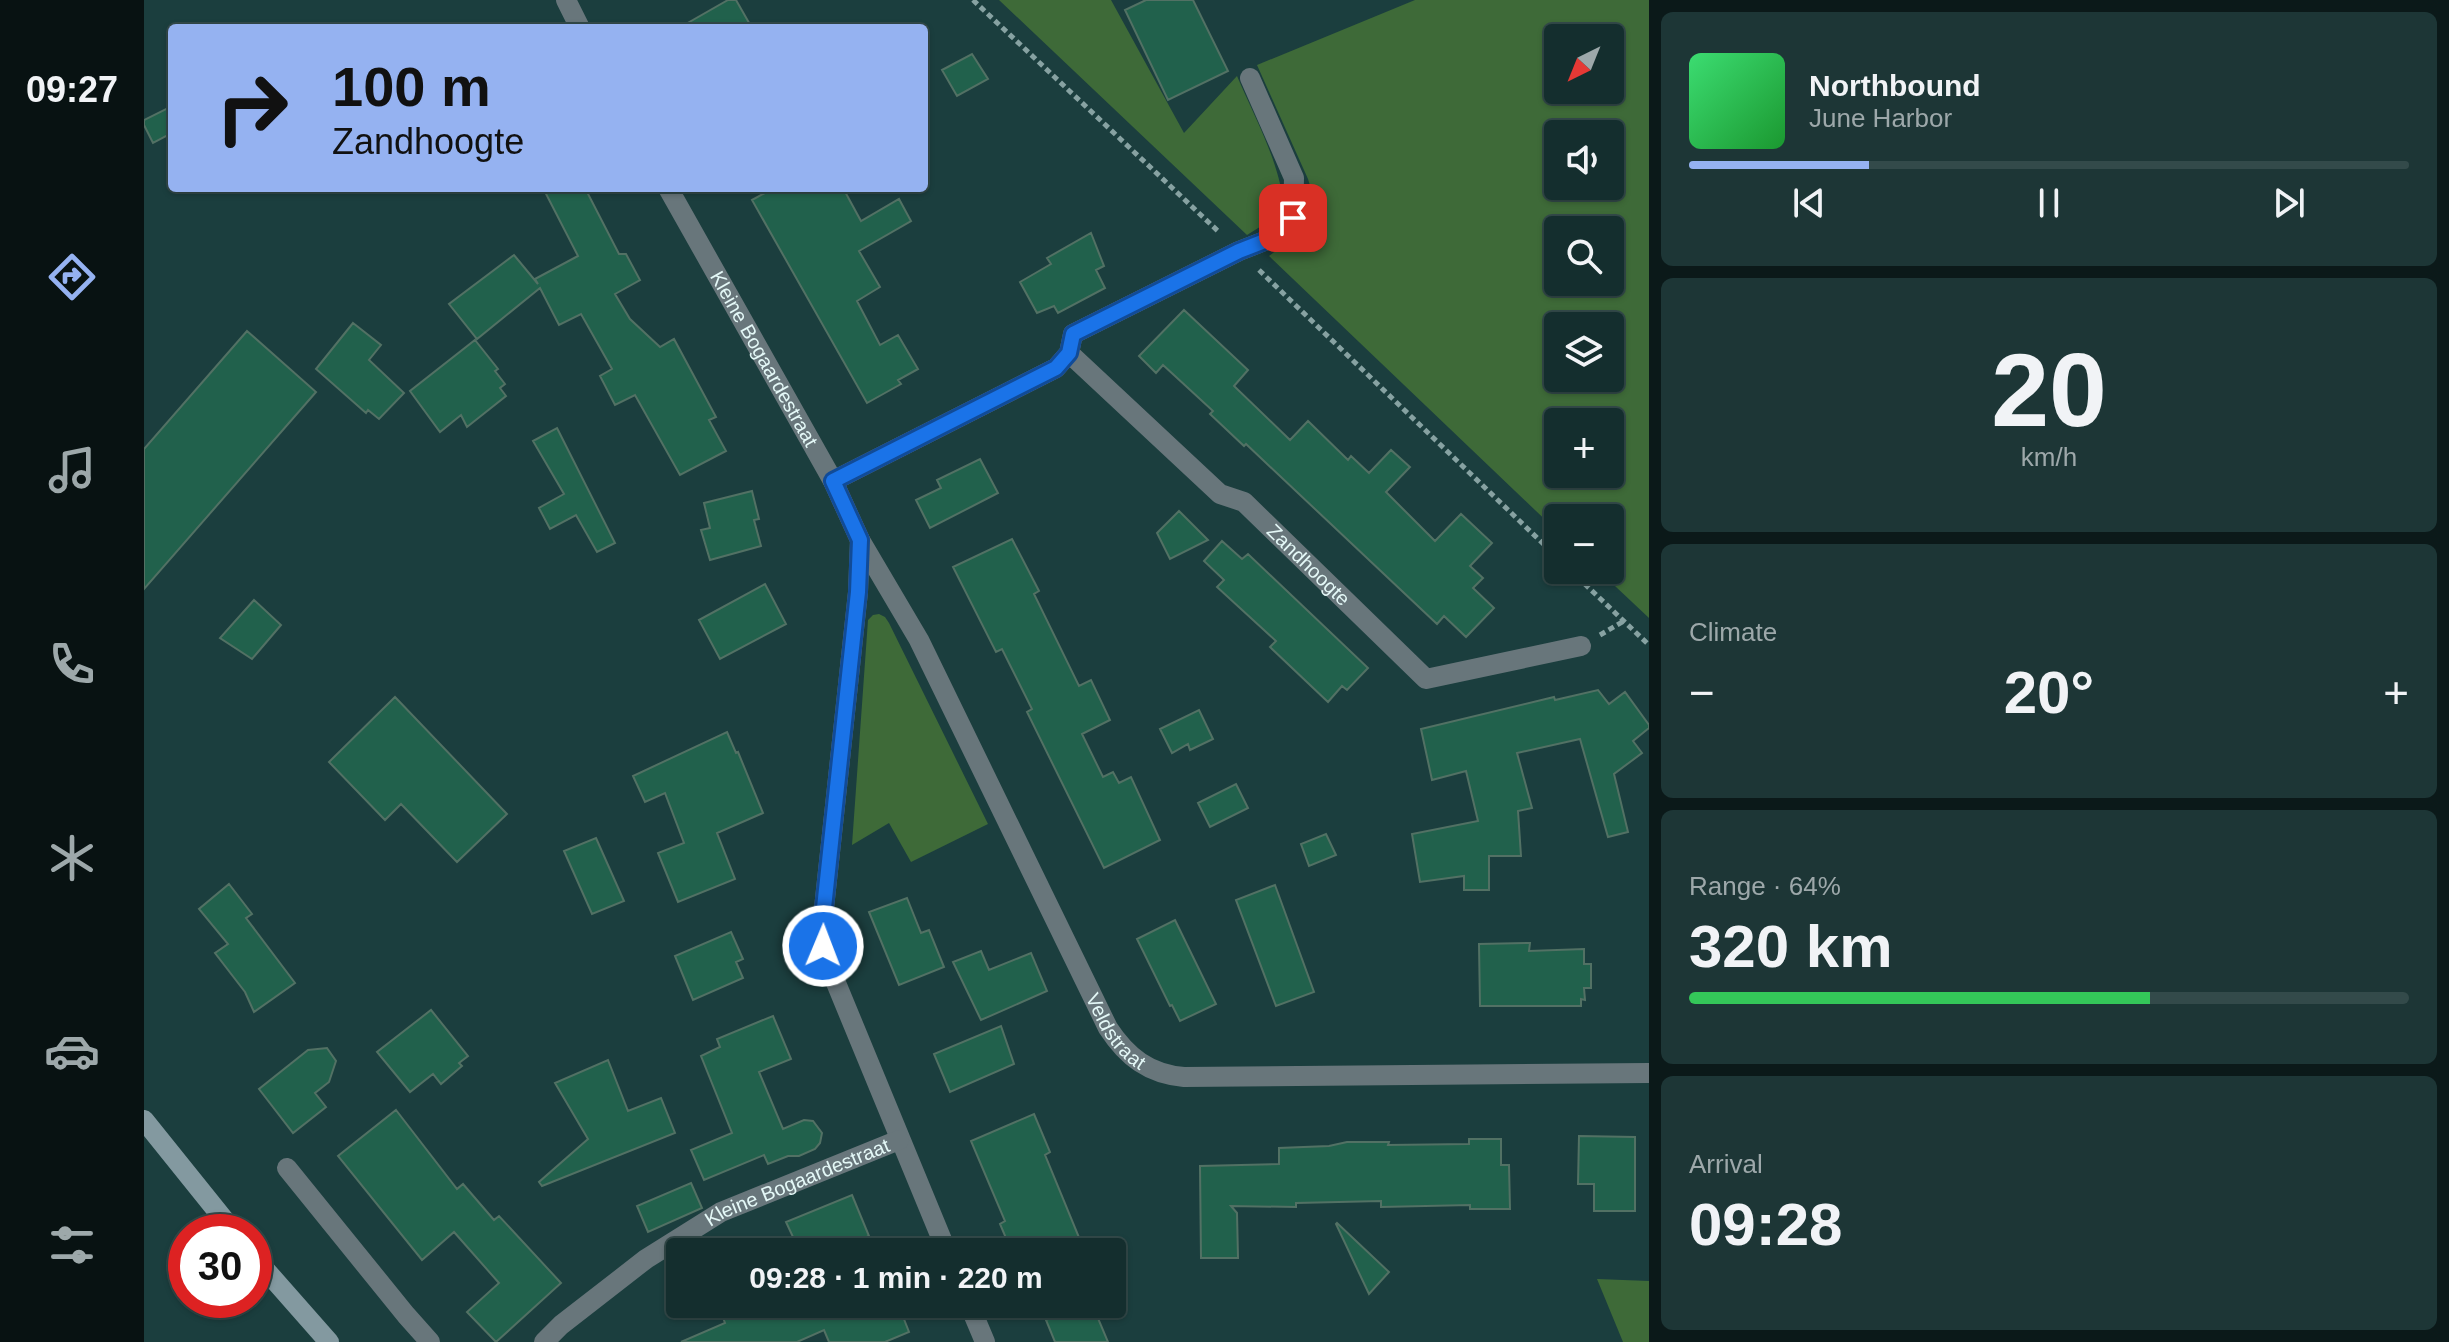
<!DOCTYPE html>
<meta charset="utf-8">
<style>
body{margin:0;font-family:Helvetica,sans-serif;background:#1d3636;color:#f1f3f6;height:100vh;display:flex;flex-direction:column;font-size:30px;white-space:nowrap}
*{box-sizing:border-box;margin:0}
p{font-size:26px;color:#9da8aa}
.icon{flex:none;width:44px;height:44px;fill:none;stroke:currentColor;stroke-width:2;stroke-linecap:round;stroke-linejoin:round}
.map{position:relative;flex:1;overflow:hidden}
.panel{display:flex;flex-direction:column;gap:12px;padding:12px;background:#0b1919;width:800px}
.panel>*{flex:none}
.guide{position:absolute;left:24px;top:24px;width:760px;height:168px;border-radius:8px;box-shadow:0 2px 6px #0004,0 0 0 2px #334a4a;background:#95b2f1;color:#111;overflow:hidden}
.needle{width:52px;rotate:223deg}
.controls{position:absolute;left:1400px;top:24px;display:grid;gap:16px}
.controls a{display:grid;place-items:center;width:80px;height:80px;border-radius:8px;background:#142e2e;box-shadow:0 2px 6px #0004,0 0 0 2px #334a4a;font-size:40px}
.speed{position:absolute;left:24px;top:1214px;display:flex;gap:16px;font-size:40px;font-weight:700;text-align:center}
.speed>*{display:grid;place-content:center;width:104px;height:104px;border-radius:50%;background:#142e2e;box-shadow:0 2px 6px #0004,0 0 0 2px #334a4a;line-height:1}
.speed .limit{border:12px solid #d22;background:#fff;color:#111}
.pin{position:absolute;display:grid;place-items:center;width:68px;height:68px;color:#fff;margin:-34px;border-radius:16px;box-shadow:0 4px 12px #0006}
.me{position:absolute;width:88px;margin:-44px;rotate:1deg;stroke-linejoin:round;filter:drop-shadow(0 0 6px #0008)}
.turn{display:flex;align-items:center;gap:28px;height:168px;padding:0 32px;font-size:36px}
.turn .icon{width:104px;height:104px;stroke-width:2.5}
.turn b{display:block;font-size:56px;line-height:68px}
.big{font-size:60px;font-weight:800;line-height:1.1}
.panel .card{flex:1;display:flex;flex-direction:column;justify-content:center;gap:12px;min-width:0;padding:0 28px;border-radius:12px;background:#1d3636}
.panel .dial{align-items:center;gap:0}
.dial b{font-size:104px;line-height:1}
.song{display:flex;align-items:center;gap:24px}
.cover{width:96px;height:96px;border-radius:12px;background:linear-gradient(135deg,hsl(140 70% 55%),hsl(130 70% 35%))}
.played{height:8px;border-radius:4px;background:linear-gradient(90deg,#95b2f1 25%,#334a4a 25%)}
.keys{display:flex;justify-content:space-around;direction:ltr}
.heat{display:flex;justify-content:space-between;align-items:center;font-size:44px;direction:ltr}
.charge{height:12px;border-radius:6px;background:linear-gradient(90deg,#34c759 64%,#334a4a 0)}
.trip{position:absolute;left:522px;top:1238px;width:460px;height:80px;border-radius:8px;background:#142e2e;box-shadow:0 2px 6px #0004,0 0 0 2px #334a4a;font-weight:800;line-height:80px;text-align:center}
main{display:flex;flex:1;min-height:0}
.dock{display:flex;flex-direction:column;width:144px;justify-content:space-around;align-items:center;background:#081212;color:#9da8aa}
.dock .icon{width:56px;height:56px}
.dock .selected{color:#95b2f1}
.dock b{font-size:36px;color:#f1f3f6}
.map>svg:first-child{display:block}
</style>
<main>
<nav class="dock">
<b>09:27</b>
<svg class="icon selected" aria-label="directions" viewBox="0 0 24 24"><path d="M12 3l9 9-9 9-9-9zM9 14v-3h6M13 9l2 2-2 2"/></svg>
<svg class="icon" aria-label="music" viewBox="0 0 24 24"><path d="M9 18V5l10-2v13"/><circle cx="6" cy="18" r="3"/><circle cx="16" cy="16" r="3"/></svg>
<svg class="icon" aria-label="phone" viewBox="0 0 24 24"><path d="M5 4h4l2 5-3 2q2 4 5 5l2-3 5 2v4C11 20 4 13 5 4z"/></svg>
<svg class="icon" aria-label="climate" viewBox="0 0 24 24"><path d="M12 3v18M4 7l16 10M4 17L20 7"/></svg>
<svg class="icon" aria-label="car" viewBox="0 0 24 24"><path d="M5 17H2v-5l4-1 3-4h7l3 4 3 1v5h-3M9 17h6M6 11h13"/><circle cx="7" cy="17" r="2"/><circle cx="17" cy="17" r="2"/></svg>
<svg class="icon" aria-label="filters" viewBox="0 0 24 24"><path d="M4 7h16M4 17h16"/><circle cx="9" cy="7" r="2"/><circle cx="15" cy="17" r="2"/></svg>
</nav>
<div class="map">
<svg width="1505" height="1342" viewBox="0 0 1505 1342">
<rect width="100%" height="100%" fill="#1b3e3e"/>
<path fill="#3e6a38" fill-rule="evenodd" d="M 855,0 L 967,0 L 1040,133 L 1093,76 C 1111,118 1135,161 1140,206 L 1127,220 L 1103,235 Z
M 1271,0 L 1505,0 L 1505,618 L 1454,570 L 1466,570 L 1466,518 L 1414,518 L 1414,532 L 1125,256 L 1163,227 L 1170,199 L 1164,179 L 1113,65 ZM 1414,38 L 1466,38 L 1466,90 L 1414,90 ZM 1414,134 L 1466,134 L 1466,186 L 1414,186 ZM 1414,230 L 1466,230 L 1466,282 L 1414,282 ZM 1414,326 L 1466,326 L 1466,378 L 1414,378 ZM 1414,422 L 1466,422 L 1466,474 L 1414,474 Z
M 735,614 L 741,617 L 745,623 L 844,824 L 767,862 L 745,823 L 708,845 L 724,620 L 729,615 Z
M 1453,1279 L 1505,1281 L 1505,1342 L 1479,1342 Z"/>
<path fill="#21614c" stroke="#527164" stroke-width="2" d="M 584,0 L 592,0 L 608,28 L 535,28 Z
M 1002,0 L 1049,0 L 1084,71 L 1024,100 L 981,10 Z
M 828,54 L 844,79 L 813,96 L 798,70 Z
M 28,106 L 28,133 L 9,143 L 0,125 L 0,120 Z
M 399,188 L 441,188 L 475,254 L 482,254 L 496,280 L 471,294 L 486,319 L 516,347 L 530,339 L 572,417 L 565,420 L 582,451 L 536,475 L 491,395 L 471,405 L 456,376 L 468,369 L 437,314 L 415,325 L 396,288 L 333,339 L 305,304 L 370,255 L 394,284 L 391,279 L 434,256 Z
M 630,188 L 699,188 L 717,221 L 755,199 L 767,221 L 715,251 L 736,287 L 713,301 L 736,345 L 754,335 L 774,369 L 754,380 L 757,384 L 723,403 L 608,200 Z
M 947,233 L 960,266 L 952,270 L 961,288 L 914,313 L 910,306 L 893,313 L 876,282 L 907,264 L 903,258 Z
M 1040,310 L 1104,370 L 1090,386 L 1146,440 L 1164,421 L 1204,460 L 1207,456 L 1225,473 L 1247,450 L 1266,467 L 1242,492 L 1291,541 L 1317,514 L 1348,543 L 1326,566 L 1339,578 L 1329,588 L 1350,608 L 1322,637 L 1300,616 L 1293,624 L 1102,444 L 1100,446 L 1066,414 L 1069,411 L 1019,365 L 1012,373 L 995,356 Z
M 209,323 L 237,345 L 225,360 L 260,393 L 235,419 L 224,410 L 222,413 L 172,369 Z
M 103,331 L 172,392 L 0,589 L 0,449 Z
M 331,340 L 354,369 L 351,371 L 361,384 L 356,388 L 362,396 L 323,427 L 317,415 L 296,432 L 266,391 Z
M 413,428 L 471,543 L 453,552 L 432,515 L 406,529 L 395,508 L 420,494 L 389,441 Z
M 836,459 L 854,493 L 786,528 L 772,500 L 797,488 L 793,480 Z
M 608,491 L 615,519 L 610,520 L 617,546 L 566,560 L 557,530 L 566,528 L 560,503 Z
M 1035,511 L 1064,540 L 1026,559 L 1013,533 Z
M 868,539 L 895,591 L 890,594 L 935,686 L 947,680 L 966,720 L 938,734 L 959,777 L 969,772 L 975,783 L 987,777 L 1016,840 L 960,868 L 883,712 L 888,709 L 858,649 L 852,652 L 809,567 Z
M 1078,541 L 1098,559 L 1104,554 L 1224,668 L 1203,690 L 1198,686 L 1184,702 L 1126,647 L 1132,641 L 1073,587 L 1080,580 L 1060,561 Z
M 621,584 L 642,624 L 576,659 L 555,620 Z
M 110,600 L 137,625 L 108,659 L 76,638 Z
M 1454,690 L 1465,704 L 1481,692 L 1505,725 L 1505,728 L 1489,741 L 1498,753 L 1470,774 L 1484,832 L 1464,837 L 1436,739 L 1373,753 L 1388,808 L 1374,811 L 1377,856 L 1345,856 L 1345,890 L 1320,890 L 1320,876 L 1276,882 L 1268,834 L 1334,821 L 1322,771 L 1288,780 L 1277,729 L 1410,697 L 1411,700 Z
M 251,697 L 363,814 L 313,862 L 257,804 L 241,820 L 185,762 Z
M 1055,710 L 1069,739 L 1046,750 L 1044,744 L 1028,753 L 1016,729 Z
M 583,732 L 592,753 L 594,752 L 619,813 L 573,833 L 591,879 L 534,902 L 514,853 L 540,843 L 521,793 L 501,802 L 489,776 Z
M 1092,784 L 1104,808 L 1066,827 L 1054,803 Z
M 1182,834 L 1192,855 L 1165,866 L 1157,844 Z
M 452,838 L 480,901 L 448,914 L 420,851 Z
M 85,884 L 108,914 L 102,918 L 151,983 L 110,1012 L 101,992 L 71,953 L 84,944 L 55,909 Z
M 1131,885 L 1170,992 L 1132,1006 L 1092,900 Z
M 763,898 L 777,933 L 785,930 L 800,967 L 755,985 L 725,912 Z
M 1031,920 L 1072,1004 L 1036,1021 L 1028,1005 L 1026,1006 L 993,939 Z
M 587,932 L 599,959 L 592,962 L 599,978 L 549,1000 L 531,956 Z
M 1386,943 L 1385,951 L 1440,949 L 1440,964 L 1447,964 L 1447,988 L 1440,988 L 1441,1000 L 1437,999 L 1437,1006 L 1336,1006 L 1335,944 Z
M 837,951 L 845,970 L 887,953 L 903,991 L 837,1020 L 809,962 Z
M 287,1010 L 324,1056 L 315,1063 L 318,1066 L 297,1084 L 289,1074 L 266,1092 L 233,1052 Z
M 629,1016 L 647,1059 L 615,1072 L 639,1129 L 660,1120 L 669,1121 L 678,1133 L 676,1143 L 671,1149 L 655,1156 L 644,1156 L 624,1164 L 620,1155 L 560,1180 L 547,1150 L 588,1133 L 557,1056 L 576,1047 L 573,1039 Z
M 857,1026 L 870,1064 L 806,1092 L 790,1054 Z
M 183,1048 L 192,1061 L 185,1082 L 171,1093 L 182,1107 L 149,1133 L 115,1089 L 164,1050 Z
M 464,1060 L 484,1111 L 517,1098 L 531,1133 L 398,1186 L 395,1182 L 444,1139 L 411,1083 Z
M 252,1110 L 313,1189 L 319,1184 L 350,1220 L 355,1216 L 417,1283 L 352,1342 L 323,1312 L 355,1283 L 310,1232 L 278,1260 L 194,1156 Z
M 890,1114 L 906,1152 L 901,1155 L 941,1252 L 883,1252 L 880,1245 L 867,1250 L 856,1224 L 861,1221 L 827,1141 Z
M 1435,1136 L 1491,1137 L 1491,1211 L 1450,1211 L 1450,1184 L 1434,1184 Z
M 1325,1139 L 1357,1139 L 1357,1165 L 1365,1165 L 1366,1209 L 1326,1209 L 1326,1205 L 1237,1207 L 1237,1201 L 1152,1203 L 1152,1207 L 1087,1206 L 1093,1213 L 1094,1258 L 1057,1258 L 1056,1166 L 1135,1164 L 1135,1148 L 1185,1146 L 1203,1142 L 1245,1142 L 1244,1145 L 1325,1144 Z
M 547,1183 L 558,1208 L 504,1232 L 493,1206 Z
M 708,1195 L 725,1236 L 686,1252 L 656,1252 L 642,1222 Z
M 1193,1223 L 1245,1272 L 1225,1294 L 1192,1224 Z
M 574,1304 L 754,1304 L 765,1332 L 741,1342 L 685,1342 L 680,1330 L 653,1342 L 537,1342 L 581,1323 Z
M 941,1304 L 948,1304 L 964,1342 L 911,1342 L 902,1320 Z"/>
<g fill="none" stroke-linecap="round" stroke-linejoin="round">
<path stroke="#87a2a2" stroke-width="5" stroke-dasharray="6 4" stroke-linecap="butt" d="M 829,0 L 1076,233
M 1115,270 L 1414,558
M 1426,570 L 1505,645
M 1456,635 L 1480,621"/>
<g stroke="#68767b" stroke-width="20">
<path d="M 422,0 L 436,28"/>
<path id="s1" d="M 524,188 L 689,481 L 716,540 L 775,640 L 964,1028 C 983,1057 1005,1074 1040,1077 L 1505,1073"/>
<path id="s2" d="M 925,353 L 1076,494 L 1100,502 L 1282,679 L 1437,646"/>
<path d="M 689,481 L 912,368 L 925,353 L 929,334 L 1095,251 L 1136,235 L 1149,218 L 1150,178 L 1106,78"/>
<path d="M 716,540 L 714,592 L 680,908 L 679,946 L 690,978 L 803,1252"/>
<path d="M 143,1168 L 262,1315 L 286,1342"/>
<path d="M 825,1304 L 841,1342"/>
<path id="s3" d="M 400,1342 L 417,1325 L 502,1259 L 577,1212 L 755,1140"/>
</g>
<path stroke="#8399a0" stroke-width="20" d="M 0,1120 L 90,1232
M 110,1257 L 185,1342"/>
</g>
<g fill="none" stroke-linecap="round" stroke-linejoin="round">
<g stroke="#114b97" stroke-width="20">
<path id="route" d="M 679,946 L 680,908 L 714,592 L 716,540 L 689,481 L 912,368 L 925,353 L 929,334 L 1095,251 L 1136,235 L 1149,218"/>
</g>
<use href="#route" stroke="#1a73e8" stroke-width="14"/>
</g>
<g text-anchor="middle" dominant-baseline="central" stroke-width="8" stroke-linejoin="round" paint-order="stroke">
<g font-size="20" fill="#e4f8f7" stroke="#132222">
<text stroke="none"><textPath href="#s1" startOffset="196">Kleine Bogaardestraat</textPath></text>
<text stroke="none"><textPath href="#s2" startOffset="322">Zandhoogte</textPath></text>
<text stroke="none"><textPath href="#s1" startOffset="956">Veldstraat</textPath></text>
<text stroke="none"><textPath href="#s3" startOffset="302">Kleine Bogaardestraat</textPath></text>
</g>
</g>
</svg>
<div class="controls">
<a><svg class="needle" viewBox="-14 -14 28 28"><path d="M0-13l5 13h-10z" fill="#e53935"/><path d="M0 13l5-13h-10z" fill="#9da8aa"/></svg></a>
<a><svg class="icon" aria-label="sound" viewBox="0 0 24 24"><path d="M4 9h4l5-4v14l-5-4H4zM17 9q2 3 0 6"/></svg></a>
<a><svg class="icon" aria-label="search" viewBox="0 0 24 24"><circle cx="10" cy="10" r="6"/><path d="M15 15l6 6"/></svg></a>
<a><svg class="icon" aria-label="layers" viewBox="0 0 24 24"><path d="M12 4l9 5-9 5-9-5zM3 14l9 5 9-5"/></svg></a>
<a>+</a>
<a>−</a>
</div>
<div class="speed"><div class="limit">30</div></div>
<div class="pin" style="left:1149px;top:218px;background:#d93025"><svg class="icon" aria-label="arrive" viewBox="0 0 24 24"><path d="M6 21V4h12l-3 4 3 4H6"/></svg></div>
<svg class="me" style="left:679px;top:946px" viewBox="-20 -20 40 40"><circle r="17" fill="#1a73e8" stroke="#fff" stroke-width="3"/><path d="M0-11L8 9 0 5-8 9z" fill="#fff"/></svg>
<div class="trip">09:28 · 1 min · 220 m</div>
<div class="guide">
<div class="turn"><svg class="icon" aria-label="right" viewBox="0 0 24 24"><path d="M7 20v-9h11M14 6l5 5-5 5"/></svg><div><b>100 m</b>Zandhoogte</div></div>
</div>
</div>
<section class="panel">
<div class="card">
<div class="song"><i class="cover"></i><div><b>Northbound</b><p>June Harbor</p></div></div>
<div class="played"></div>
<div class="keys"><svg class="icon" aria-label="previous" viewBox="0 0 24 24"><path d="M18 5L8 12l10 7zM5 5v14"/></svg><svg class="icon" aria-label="pause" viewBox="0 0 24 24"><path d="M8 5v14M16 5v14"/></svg><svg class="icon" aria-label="next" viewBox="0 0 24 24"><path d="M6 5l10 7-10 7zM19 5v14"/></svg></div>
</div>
<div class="card dial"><b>20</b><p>km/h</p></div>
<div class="card"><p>Climate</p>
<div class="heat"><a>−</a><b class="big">20°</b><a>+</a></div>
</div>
<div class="card"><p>Range · 64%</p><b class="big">320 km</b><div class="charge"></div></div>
<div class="card"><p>Arrival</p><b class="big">09:28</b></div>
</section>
</main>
